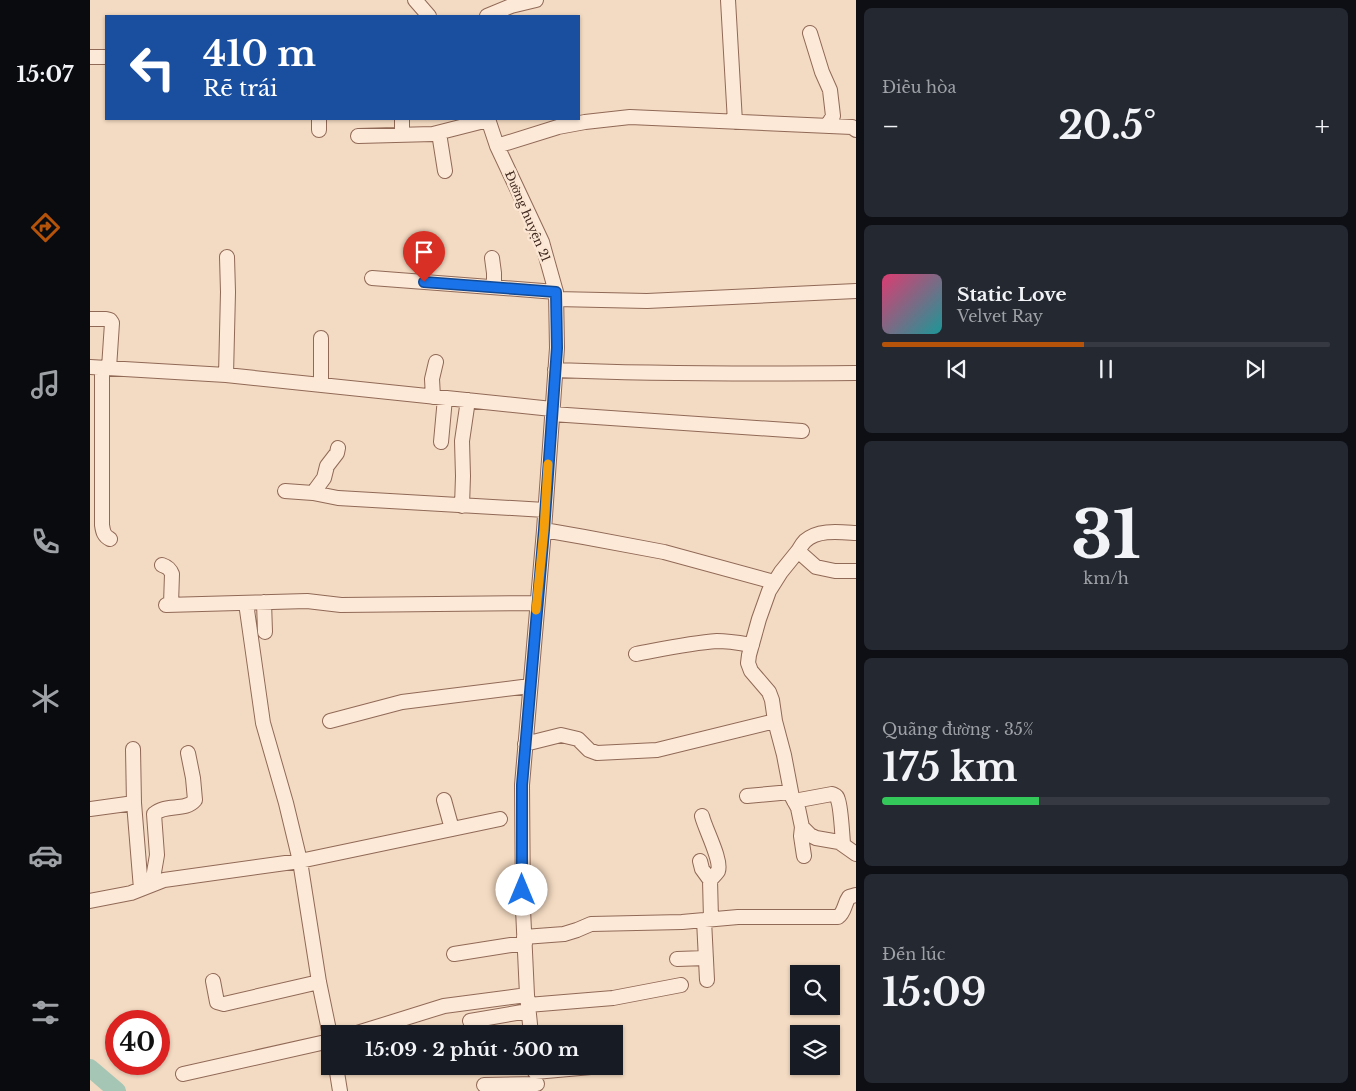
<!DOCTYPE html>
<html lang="vi">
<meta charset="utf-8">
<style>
body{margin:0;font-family:"Libre Baskerville",serif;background:#242831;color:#f1f3f6;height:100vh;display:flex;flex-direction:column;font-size:19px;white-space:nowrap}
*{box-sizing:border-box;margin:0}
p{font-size:16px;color:#9ea1a6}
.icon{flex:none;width:28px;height:28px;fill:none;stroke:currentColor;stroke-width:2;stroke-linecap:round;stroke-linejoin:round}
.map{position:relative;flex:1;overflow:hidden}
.drawer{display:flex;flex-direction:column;gap:8px;padding:8px;background:#0d0f14;width:500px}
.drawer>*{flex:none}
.top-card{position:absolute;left:15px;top:15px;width:475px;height:105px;border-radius:0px;box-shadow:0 1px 4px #0004;background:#1a4fa0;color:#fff;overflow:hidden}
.buttons{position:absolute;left:700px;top:965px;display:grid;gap:10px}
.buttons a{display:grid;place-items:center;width:50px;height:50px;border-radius:0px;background:#171b24;box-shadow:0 1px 4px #0004;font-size:25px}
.speed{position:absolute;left:15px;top:1010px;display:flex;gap:10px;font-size:25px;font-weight:700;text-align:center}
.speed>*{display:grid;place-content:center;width:65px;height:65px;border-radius:50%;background:#171b24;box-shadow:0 1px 4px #0004;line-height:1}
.speed .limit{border:8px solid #d22;background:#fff;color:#111}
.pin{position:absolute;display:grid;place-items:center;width:42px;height:42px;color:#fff;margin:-51px -21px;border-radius:50% 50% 50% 0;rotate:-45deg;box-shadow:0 0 5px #0007}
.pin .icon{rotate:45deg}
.me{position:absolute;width:55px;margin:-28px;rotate:0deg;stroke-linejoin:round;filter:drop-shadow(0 0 4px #0008)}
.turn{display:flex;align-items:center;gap:18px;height:105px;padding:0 15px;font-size:22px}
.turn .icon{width:65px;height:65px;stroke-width:2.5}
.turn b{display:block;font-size:35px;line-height:42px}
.big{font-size:38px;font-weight:800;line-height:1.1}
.drawer .widget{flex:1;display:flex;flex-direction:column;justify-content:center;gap:8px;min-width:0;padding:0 18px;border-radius:8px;background:#242831}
.drawer .dial{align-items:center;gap:0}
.dial b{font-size:65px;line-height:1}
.song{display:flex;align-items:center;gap:15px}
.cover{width:60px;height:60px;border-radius:8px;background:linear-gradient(135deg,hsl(340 70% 55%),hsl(180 70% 35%))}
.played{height:5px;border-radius:2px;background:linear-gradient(90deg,#b45309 45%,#363941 45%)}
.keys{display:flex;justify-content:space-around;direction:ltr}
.heat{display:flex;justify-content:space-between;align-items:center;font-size:28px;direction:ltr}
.charge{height:8px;border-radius:4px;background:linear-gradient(90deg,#34c759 35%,#363941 0)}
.trip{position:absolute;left:231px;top:1025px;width:302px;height:50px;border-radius:0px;background:#171b24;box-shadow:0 1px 4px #0004;font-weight:800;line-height:50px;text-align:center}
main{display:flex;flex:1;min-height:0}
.tab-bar{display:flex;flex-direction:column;width:90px;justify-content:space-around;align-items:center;background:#090b0e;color:#9ea1a6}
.tab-bar .icon{width:35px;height:35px}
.tab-bar .on{color:#b45309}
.tab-bar b{font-size:22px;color:#f1f3f6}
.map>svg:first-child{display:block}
</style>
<main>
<nav class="tab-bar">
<b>15:07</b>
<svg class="icon on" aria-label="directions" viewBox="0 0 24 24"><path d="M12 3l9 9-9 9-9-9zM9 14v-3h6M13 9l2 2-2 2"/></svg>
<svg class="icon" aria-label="music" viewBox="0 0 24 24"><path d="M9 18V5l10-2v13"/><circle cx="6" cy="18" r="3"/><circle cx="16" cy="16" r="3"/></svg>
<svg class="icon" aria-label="phone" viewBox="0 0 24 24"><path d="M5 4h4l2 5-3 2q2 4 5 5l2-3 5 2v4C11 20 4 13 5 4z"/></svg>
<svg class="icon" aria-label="climate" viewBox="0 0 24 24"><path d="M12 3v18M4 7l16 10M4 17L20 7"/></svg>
<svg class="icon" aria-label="car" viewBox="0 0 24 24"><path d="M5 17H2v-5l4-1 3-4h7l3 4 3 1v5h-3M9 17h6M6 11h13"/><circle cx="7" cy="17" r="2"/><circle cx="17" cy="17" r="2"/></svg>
<svg class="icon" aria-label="filters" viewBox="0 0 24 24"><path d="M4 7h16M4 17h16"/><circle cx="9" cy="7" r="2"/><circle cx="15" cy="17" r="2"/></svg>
</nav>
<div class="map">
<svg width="766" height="1091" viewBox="0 0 766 1091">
<rect width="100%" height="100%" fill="#f3dac2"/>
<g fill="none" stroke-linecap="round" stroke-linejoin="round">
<path stroke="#a5c6b5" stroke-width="18" d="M 0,1068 L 27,1091"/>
<g stroke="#906957" stroke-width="16">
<path id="minor" d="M 325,0 L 339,16
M 638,0 L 645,122
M 397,16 L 421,6 L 446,0
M 720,33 L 732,72 L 740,90 L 743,116 L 737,126
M 0,57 L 16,57
M 229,119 L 229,130
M 398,119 L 407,146 L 452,242 L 466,292 L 467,348 L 454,530 L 432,785 L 433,909 L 437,995 L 441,1034
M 349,133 L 355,171
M 312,135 L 312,119
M 268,136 L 343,134 L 398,120
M 407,146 L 468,127 L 495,122 L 540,117 L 762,127 L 766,130
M 402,258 L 404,273 L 404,287
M 282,278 L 466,292
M 466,299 L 557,301 L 766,291
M 0,319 L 16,319 L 20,320 L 22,323 L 19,368
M 231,338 L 231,385
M 0,367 L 136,375 L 462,409
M 12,368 L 12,525 C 13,532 14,536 20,539
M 465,370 C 565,374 666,374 766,373
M 136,375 L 138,292 L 137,257
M 343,397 L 342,379 L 346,362
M 462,414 L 712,431
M 351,442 L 355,398
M 195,491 L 223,493 L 248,498 L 455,510
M 223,493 L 234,478 L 237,466 L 247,453 L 248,448
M 372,506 L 373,476 L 372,441 L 378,400
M 454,530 L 494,537 L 574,552 L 684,582
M 708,551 C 710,548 712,544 715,541 C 728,529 750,532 766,533
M 72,565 C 78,567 80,569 82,574 L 81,604
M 766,571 L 745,571 L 726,567 L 708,551 L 691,572 L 679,591 L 669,619 L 659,655 L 658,663 L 661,671 L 679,692 L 682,700 L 685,721 L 694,755 L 702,797 L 708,808 L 712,827 L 720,835 L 726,838 L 749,842 L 766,854
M 174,602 L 175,632
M 156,603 L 173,723 L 196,803 L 210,861 L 229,982 L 240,1035
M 76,605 L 217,601 L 251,605 L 447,603
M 546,654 C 573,649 600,643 627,641 C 639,641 650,643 662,645
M 240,721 L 312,702 L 440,686
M 435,744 L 471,735 L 488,739 L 499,750 L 507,753 L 567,750 L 685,721
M 43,749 L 44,803 L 51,889
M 657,796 L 701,792
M 354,800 L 362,829
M 704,801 L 742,794 C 746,796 747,795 748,800 C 751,808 752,832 753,843
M 0,809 L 44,803
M 612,816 C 615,829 632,860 628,871 C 626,874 622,878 620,880
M 712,827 L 711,836 L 714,856
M 610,861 L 612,869 L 620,880 L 621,919
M 62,884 L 67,855 L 64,814 C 76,803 95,812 105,800 L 103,778 L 98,753
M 0,901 L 41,893 L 74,880 L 210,861 L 410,819
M 614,920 L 617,980
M 434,937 L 474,934 L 487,930 L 501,924 L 592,922 L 648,917 L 748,917 C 755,912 754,904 759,897 L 766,895
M 364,954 L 421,945 L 435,944
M 587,959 L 616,958
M 123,981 L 127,1002 L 134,1004 L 229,982
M 438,1005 L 523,998 L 591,985
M 380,1021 L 438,1011
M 264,1034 L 354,1006 L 437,995
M 246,1066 L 250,1091
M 445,1072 L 512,1066
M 93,1074 L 240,1041
M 394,1085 L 447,1084"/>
</g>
<use href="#minor" stroke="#fde9d7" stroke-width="14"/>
</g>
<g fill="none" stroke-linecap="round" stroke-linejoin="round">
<g stroke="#114b97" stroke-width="12">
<path id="route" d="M 334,282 L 466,292 L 467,348 L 454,530 L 432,785 L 432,890"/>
</g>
<use href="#route" stroke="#1a73e8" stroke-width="9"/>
<path stroke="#f59e0b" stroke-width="9" d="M 446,610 L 454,530 L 458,464"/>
</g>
<g text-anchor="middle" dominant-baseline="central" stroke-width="5" stroke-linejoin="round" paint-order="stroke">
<g font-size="12" fill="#3e261d" stroke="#fae6d3">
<text transform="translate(438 216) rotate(67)">Đường huyện 21</text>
</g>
</g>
</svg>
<div class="buttons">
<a><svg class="icon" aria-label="search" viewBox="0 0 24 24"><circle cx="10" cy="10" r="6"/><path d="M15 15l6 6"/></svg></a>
<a><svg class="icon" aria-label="layers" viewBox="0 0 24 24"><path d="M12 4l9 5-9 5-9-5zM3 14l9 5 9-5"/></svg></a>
</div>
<div class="speed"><div class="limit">40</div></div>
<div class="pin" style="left:334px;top:282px;background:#d93025"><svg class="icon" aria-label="arrive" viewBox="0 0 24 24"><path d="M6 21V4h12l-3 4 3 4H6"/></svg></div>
<svg class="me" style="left:432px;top:890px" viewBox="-20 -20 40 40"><circle r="19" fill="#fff"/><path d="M0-13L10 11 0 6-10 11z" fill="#1a73e8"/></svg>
<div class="trip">15:09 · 2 phút · 500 m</div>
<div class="top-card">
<div class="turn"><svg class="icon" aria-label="left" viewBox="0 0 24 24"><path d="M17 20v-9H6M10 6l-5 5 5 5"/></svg><div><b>410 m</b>Rẽ trái</div></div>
</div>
</div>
<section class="drawer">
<div class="widget"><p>Điều hòa</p>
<div class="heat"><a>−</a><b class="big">20.5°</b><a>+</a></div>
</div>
<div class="widget">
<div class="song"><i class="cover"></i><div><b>Static Love</b><p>Velvet Ray</p></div></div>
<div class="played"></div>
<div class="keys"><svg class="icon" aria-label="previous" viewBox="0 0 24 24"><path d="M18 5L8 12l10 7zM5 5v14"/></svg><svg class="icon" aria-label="pause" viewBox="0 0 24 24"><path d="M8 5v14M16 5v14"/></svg><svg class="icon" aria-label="next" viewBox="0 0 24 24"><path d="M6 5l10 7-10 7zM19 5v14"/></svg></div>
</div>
<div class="widget dial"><b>31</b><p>km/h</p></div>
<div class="widget"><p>Quãng đường · 35%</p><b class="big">175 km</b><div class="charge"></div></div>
<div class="widget"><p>Đến lúc</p><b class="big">15:09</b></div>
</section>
</main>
